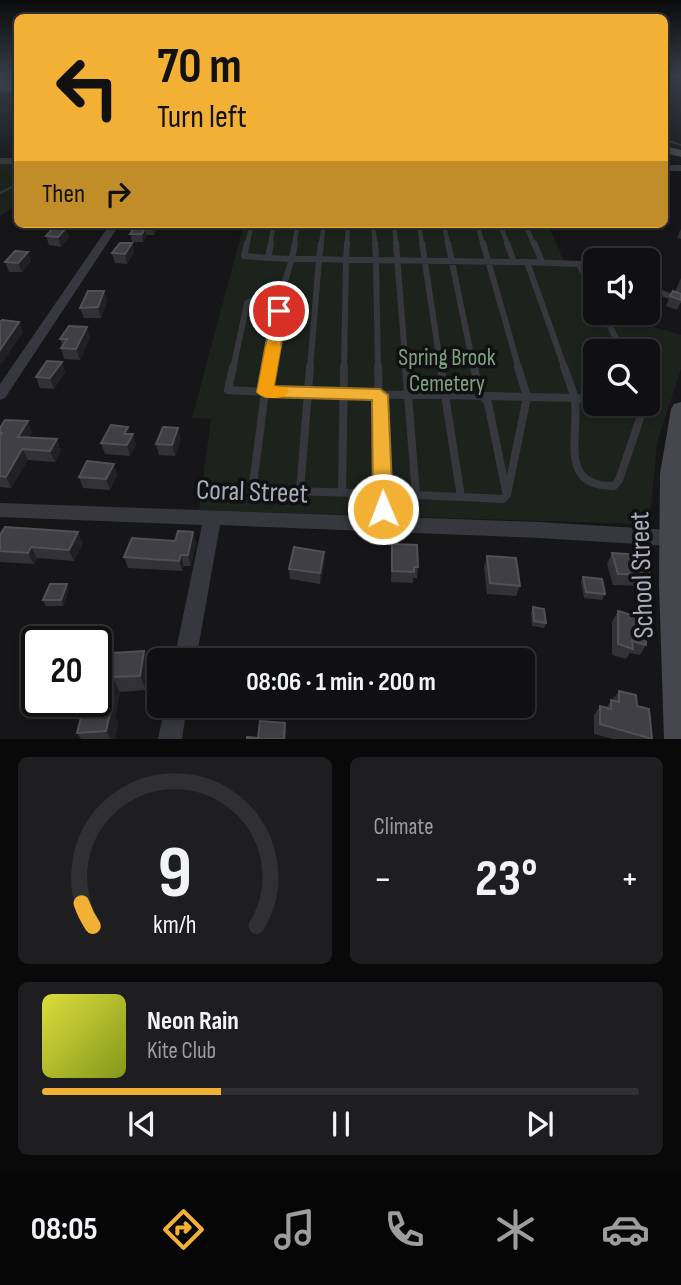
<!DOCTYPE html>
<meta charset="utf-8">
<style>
body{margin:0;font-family:"Sofia Sans Condensed",sans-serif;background:#1e1e20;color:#f1f3f6;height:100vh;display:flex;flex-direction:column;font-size:26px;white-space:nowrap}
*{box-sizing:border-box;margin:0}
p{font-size:23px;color:#9c9d9f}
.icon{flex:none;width:38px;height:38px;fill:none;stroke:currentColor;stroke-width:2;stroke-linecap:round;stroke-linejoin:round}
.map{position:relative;height:739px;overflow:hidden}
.details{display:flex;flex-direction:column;gap:18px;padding:18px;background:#09090a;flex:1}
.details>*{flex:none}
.top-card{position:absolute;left:14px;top:14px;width:654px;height:214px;border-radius:10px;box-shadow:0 4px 10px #0003,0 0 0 2px #303032;background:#f2b134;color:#111;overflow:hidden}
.fabs{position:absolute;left:583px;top:248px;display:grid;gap:14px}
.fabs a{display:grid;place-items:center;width:77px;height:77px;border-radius:10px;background:#101012;box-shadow:0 4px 10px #0003,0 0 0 2px #303032;font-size:35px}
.speed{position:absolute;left:21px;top:626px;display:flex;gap:14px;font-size:35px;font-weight:700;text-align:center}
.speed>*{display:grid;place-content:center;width:91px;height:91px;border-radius:50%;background:#101012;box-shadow:0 4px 10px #0003,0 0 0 2px #303032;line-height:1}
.speed .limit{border:4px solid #111;border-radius:10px;background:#fff;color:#111}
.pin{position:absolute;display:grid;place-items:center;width:60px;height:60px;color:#fff;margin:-30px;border:4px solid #fff;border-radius:50%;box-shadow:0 2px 7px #0007}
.me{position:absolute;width:77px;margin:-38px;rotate:359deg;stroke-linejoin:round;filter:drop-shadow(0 0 5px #0008)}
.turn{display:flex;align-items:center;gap:24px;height:147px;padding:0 28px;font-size:32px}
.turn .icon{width:91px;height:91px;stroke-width:2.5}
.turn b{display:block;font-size:49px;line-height:60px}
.then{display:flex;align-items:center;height:66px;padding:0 28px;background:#0003;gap:14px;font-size:26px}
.big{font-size:52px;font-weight:700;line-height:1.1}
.details .card{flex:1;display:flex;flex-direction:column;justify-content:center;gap:10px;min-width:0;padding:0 24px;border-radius:10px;background:#1e1e20}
.details .dial{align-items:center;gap:0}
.dial svg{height:182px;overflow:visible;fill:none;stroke:#303032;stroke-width:7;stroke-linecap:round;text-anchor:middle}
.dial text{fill:#f1f3f6;stroke:none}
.song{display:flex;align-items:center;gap:21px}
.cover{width:84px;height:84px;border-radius:10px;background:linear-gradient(135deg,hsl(60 70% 55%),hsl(70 70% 35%))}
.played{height:7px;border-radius:4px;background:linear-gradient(90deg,#f2b134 30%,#303032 30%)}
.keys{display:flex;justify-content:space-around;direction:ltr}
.heat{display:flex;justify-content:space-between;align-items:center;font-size:38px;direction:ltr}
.details .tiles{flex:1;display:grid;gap:18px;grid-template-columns:1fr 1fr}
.card:last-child{grid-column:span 2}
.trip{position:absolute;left:147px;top:648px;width:388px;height:70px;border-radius:10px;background:#101012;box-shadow:0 4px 10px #0003,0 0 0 2px #303032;font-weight:700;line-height:70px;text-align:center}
.menu{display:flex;height:112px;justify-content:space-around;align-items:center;background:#060607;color:#9c9d9f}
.menu .icon{width:49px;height:49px}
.menu .selected{color:#f2b134}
.menu b{font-size:32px;color:#f1f3f6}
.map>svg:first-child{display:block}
</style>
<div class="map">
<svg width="681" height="739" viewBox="0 0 681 739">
<rect width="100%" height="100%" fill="#161618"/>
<path fill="#1c231d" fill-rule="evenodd" d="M 0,163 L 17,164 L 17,205 L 0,216 Z
M 244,224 L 548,224 L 563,259 L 595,272 L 595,313 L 634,313 L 639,323 L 681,335 L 681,369 L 657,443 L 650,520 L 639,524 L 199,510 L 211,419 L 192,418 ZM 595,352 L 648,352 L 648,404 L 595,404 Z"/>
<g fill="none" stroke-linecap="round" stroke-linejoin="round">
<path stroke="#2c353c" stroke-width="2" d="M 665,140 L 681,145"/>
<path stroke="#2c353c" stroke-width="2.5" d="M 0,193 L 18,184"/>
<path stroke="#37383d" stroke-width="4.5" d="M 373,224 L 375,245
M 394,224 L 396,245
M 419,224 L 422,245
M 444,224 L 448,245
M 477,224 L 483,245
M 500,224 L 508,245
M 525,224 L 534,245
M 247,245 L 252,224
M 270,245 L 274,224
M 294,245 L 298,224
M 321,245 L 324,224
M 347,245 L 348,224"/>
<path stroke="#37383d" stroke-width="6" d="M 247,243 L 244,256 L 268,258
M 271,243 L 268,258 L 292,259 L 295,243
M 347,243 L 346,260 L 376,260 L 375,243
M 396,243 L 406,369
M 422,243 L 441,369
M 448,243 L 474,369
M 483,243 L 519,369
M 507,243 L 514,262 L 527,262
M 534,243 L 542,262
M 595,268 L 579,264 L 595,297
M 284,284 L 292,259 L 319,259 L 321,243
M 648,288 L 681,300
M 603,313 L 623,352
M 233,369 L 247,303 L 284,284
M 269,369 L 284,284
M 310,369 L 319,259 L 346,260 L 344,369
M 378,369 L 376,260 L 514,262
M 565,369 L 527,262 L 579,264"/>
<path stroke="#37383d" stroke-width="8" d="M 233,367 L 228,390 L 265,392 L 269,367
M 378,367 L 382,523
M 406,367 L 408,395 L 265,392 L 253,485 L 263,490 L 416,495
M 441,367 L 445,395 L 408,395 L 416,495 L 461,497
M 474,367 L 479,391 L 488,403 L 506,491
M 518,367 L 527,397
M 445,395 L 527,397 L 507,495 L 503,499 L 461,497 Z
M 527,397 L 575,398 L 564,367
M 595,399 L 575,398 C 579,437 558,487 614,486 L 619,480 L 645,404
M 300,491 L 310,367
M 342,492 L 344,367"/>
<path fill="#37383d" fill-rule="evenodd" d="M 0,78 L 18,79 L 18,83 L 0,82 Z
M 0,158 L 18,158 L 18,164 L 0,164 Z
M 665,165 L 681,165 L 681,171 L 665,171 Z
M 110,224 L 120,224 L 5,398 L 0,400 L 0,384 Z
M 0,503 L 539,522 L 670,530 L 676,533 L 679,538 L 676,543 L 670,546 L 539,538 L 220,525 L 196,660 L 174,660 L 202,525 L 0,517 Z
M 165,705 L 187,705 L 182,739 L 158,739 Z"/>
<path fill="#45474d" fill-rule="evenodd" d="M 665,146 L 681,150 L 681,157 L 665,153 Z
M 681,402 L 681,739 L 664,739 L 659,584 L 660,474 L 671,409 L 674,404 Z"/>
</g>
<path fill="#323236" d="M 0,81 L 18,81 L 18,93 L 0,92 Z
M 79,224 L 100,224 L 95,230 L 80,230 Z
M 135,224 L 167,224 L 166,225 L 160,225 L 154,235 L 147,235 L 143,242 L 132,242 L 130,228 Z
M 66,228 L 69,237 L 61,247 L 49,245 L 46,236 Z
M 681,229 L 681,239 L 677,238 Z
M 132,243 L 134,253 L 127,264 L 115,263 L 112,253 Z
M 31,261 L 22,272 L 9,272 L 5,262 Z
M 681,278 L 681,294 L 675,292 Z
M 104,291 L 107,301 L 101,318 L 84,318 L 80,308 Z
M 681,294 L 681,302 L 677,310 L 666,306 L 670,296 Z
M 90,337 L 80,360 L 64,359 L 61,348 L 63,346 L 60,339 Z
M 62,362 L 65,372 L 54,389 L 40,388 L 36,377 Z
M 128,427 L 130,434 L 133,434 L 136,445 L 130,456 L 105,454 L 101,443 Z
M 0,428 L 32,432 L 29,438 L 61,450 L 55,462 L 28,460 L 11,488 L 0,487 Z
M 181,439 L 175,456 L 159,455 L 156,444 Z
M 114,464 L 117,475 L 110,490 L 83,488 L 79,477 Z
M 193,532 L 196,543 L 191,566 L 184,566 L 182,571 L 128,568 L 124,557 L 175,541 Z
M 0,535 L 83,543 L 74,561 L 37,558 L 34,564 L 0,562 Z
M 392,544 L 418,567 L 417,578 L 413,578 L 413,583 L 391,582 Z
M 612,553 L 650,575 L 644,586 L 613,585 L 607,564 Z
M 487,556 L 520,586 L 516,596 L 487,594 L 484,567 Z
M 325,563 L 320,584 L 290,579 L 289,569 Z
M 583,577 L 605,594 L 602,600 L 584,598 L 581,582 Z
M 69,589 L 63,606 L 46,606 L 43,600 Z
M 533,607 L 546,623 L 544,628 L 532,626 L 531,613 Z
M 618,611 L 646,645 L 640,655 L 630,653 L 626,659 L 612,655 L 612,622 Z
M 96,654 L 150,666 L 146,690 L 120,692 L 115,717 L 118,723 L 115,739 L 81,739 L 77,733 Z
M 619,691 L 637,706 L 652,739 L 613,739 L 594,734 L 594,715 L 600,706 L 606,708 Z"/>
<path fill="#212124" d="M 0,75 L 18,75 L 18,76 L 0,78 Z
M 94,224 L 100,224 L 95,230 Z
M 155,224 L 160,224 L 160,225 L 154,235 L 152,228 Z
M 66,228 L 69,237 L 61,247 L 58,237 Z
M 145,228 L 147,235 L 143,242 L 142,234 Z
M 132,243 L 134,253 L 127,264 L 125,254 Z
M 28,252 L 31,261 L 22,272 L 18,263 Z
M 104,291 L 107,301 L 101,318 L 98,307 Z
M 19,322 L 23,332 L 1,365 L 0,362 L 0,350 Z
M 87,327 L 90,337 L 80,360 L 76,349 Z
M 62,362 L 65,372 L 54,389 L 50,378 Z
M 28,421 L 32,432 L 23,448 L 18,437 Z
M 128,427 L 131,437 L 133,434 L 136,445 L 130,456 L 124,434 Z
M 178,428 L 181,439 L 175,456 L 172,445 Z
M 57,439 L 61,450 L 55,462 L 50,451 Z
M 22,449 L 28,460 L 11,488 L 6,477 Z
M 114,464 L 117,475 L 110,490 L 106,479 Z
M 78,532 L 83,543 L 74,561 L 69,550 Z
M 193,532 L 196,543 L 191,566 L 188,555 Z
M 31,547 L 37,558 L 34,564 L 28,553 Z
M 324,552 L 325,563 L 320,584 L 320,573 Z
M 181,555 L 184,566 L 182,571 L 179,561 Z
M 67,584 L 69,589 L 63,606 L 61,600 Z
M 144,651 L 150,666 L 146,690 L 140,676 Z
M 112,677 L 120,692 L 115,717 L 118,723 L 115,739 L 111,739 L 106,731 L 106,709 Z
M 285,723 L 287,732 L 286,739 L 284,739 Z"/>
<path fill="#3f3f44" stroke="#4f5156" stroke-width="2" d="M 0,81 L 18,81 L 18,89 L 0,88 Z
M 135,224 L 155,224 L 152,228 L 145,228 L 142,234 L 130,234 L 134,228 L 130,228 Z
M 54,227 L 66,228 L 58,237 L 46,236 Z
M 120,243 L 132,243 L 125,254 L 112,253 Z
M 15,251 L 28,252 L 18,263 L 5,262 Z
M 88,291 L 104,291 L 98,307 L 80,308 Z
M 673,291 L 681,294 L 681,300 L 670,296 Z
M 2,320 L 19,322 L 0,350 L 0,322 Z
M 69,326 L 87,327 L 76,349 L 61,348 L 67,339 L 60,339 Z
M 47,361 L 62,362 L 50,378 L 36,377 Z
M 5,420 L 28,421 L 18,437 L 57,439 L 50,451 L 22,449 L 6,477 L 0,476 L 0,436 L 2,433 L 0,433 L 0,428 Z
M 111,425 L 128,427 L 124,434 L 133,434 L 127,445 L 101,443 Z
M 163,427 L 178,428 L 172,445 L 156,444 Z
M 87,461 L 114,464 L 106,479 L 79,477 Z
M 5,527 L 78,532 L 69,550 L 31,547 L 28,553 L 0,551 L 0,535 Z
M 178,531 L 193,532 L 188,555 L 181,555 L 179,561 L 124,557 L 132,538 L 175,541 Z
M 392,544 L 417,545 L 418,567 L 414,567 L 414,572 L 392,571 Z
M 294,547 L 324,552 L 320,573 L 289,569 Z
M 612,553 L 642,555 L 650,575 L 618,574 Z
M 487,556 L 516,558 L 520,586 L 490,583 Z
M 583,577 L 602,579 L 605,594 L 586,592 Z
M 50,584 L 67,584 L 61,600 L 43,600 Z
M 533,607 L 544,609 L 546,623 L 534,621 Z
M 618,611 L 645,619 L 646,645 L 632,641 L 633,649 L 618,644 Z
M 144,651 L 140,676 L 112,677 L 106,709 L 111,709 L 106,731 L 77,733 L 85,702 L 96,702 L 96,654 Z
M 256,657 L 287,658 L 287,660 L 256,660 Z
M 619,691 L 636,695 L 637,706 L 649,709 L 652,739 L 600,724 L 600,706 L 611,709 L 611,700 L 619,702 Z
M 260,721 L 285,723 L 284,739 L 247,739 L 247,737 L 258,738 Z"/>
<linearGradient id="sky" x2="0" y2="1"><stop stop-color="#0c0c0d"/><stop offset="0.42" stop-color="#363c48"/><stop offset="1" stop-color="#363c48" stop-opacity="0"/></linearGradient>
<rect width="681" height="179" fill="url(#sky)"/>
<path fill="#f2b134" stroke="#9d7322" stroke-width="2" d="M 279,307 L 287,311 L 274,386 L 380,389 L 388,395 L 393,509 L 390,514 L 376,514 L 373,509 L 372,400 L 265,397 L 257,392 L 272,311 Z"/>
<path fill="#f59e0b" d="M 274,341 L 281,346 L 274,386 L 287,388 L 289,392 C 283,400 263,400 257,392 L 266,346 Z"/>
<g text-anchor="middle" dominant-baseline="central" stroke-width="7" stroke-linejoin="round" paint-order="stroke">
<g font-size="23" fill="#7fa381" stroke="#111113">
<text x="447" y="358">Spring Brook<tspan x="447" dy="26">Cemetery</tspan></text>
</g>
<g font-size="28" fill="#a8adb8" stroke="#111113">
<text transform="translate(252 492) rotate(2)">Coral Street</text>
<text transform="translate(642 575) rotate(-92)">School Street</text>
</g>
</g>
</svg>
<div class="fabs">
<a><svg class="icon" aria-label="sound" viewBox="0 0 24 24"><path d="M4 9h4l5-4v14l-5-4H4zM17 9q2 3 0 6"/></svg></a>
<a><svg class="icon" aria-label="search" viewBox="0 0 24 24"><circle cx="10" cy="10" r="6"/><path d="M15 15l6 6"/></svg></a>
</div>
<div class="speed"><div class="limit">20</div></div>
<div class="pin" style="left:279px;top:311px;background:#d93025"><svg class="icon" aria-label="arrive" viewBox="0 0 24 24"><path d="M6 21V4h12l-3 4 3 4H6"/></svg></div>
<svg class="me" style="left:383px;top:509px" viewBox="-20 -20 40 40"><circle r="17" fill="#f2b134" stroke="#fff" stroke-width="3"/><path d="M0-11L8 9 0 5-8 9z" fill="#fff"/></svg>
<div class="trip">08:06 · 1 min · 200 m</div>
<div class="top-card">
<div class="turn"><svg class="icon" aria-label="left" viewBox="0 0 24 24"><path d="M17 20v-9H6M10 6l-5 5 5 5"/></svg><div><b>70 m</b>Turn left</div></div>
<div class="then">Then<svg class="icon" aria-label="right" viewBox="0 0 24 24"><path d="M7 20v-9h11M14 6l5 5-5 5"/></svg></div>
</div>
</div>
<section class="details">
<div class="tiles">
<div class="card dial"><svg viewBox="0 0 100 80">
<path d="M14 69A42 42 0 1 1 86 69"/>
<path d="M14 69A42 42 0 0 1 9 59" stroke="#f2b134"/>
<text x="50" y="56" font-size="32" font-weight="700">9</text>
<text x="50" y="72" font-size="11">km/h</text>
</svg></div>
<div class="card"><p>Climate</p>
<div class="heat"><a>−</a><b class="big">23°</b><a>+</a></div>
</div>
<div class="card">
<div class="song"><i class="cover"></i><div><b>Neon Rain</b><p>Kite Club</p></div></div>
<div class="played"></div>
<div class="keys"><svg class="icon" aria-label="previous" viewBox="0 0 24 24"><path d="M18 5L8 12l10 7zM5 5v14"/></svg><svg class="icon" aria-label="pause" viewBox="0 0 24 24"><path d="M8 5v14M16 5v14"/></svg><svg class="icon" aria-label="next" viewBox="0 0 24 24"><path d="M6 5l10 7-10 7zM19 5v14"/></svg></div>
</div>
</div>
</section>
<nav class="menu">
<b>08:05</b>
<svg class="icon selected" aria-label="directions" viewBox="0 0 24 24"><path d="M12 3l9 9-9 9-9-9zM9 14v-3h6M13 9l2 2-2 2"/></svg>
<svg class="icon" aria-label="music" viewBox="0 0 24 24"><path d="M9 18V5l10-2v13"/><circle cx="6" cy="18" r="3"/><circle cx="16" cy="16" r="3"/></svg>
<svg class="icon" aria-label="phone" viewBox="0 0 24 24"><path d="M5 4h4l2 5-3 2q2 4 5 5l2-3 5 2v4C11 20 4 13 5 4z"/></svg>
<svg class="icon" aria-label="climate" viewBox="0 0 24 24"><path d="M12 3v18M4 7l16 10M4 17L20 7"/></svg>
<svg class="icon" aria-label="car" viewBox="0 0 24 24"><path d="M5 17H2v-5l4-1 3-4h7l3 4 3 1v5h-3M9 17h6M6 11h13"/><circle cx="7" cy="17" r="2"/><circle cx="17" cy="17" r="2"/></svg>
</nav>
